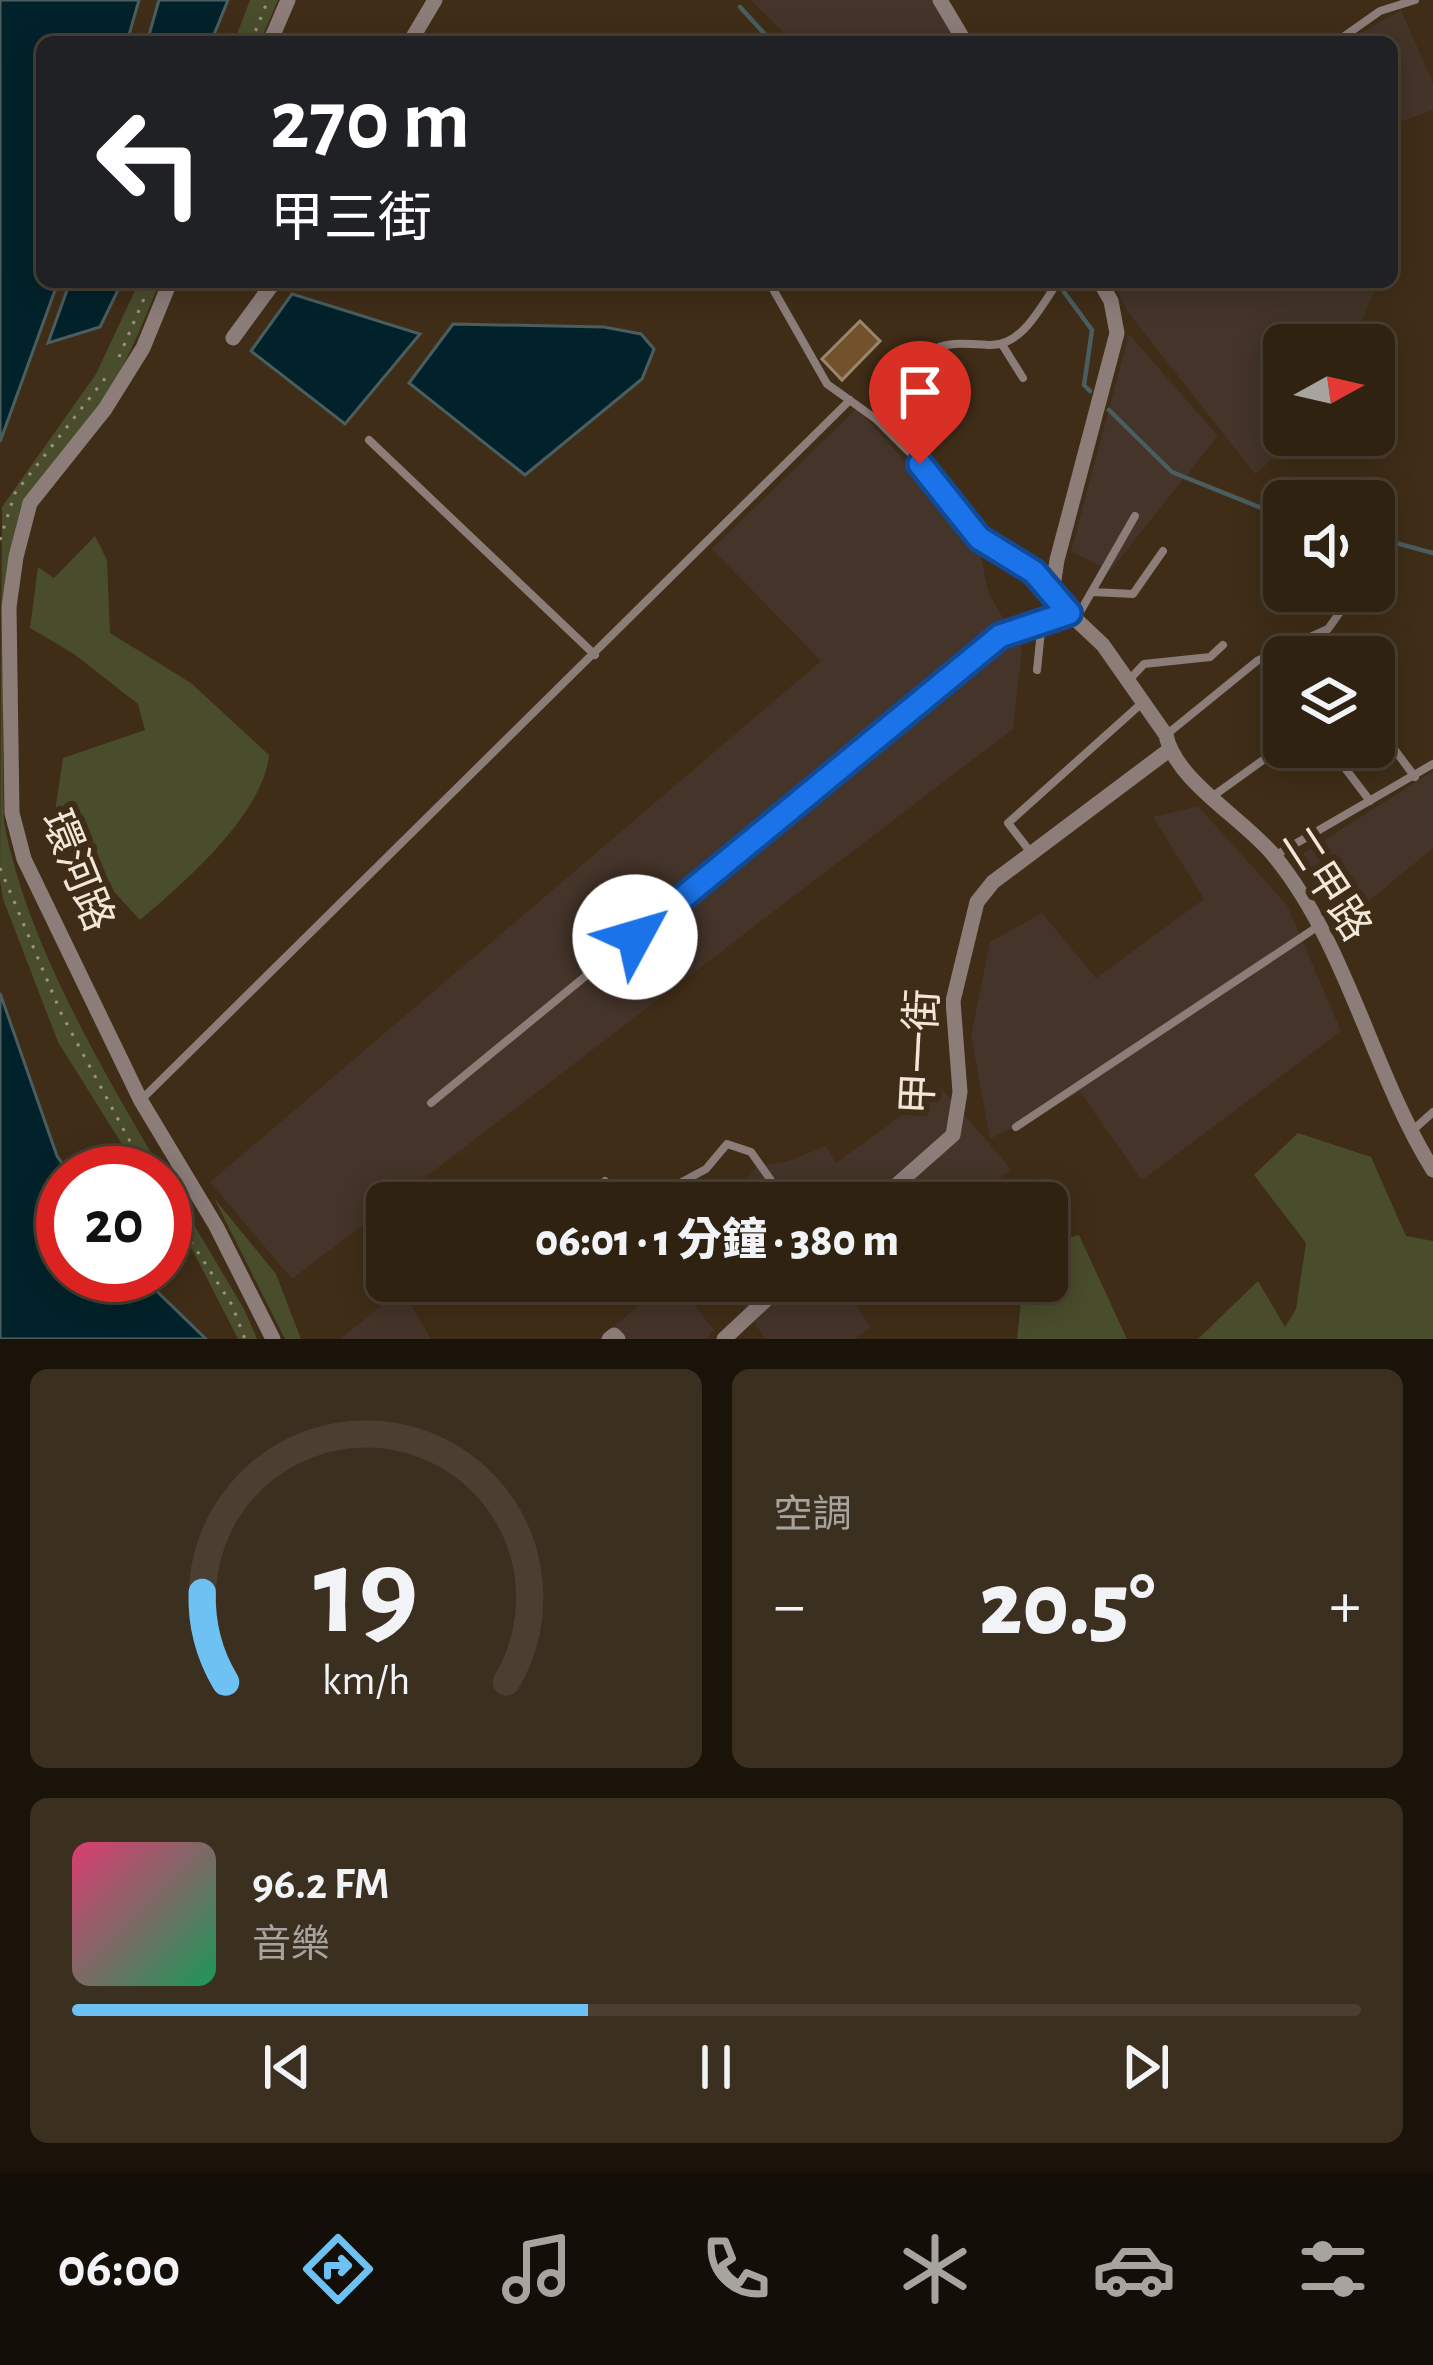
<!DOCTYPE html>
<html lang="zh-TW">
<meta charset="utf-8">
<style>
body{margin:0;font-family:"Alegreya Sans","Noto Sans TC",sans-serif;background:#3b2f1f;color:#f1f3f6;height:100vh;display:flex;flex-direction:column;font-size:45px;white-space:nowrap}
*{box-sizing:border-box;margin:0}
p{font-size:39px;color:#a7a49f}
.icon{flex:none;width:66px;height:66px;fill:none;stroke:currentColor;stroke-width:2;stroke-linecap:round;stroke-linejoin:round}
.map{position:relative;height:1339px;overflow:hidden}
.panel{display:flex;flex-direction:column;gap:30px;padding:30px;background:#1a1309;flex:1}
.panel>*{flex:none}
.banner{position:absolute;left:36px;top:36px;width:1362px;height:252px;border-radius:18px;box-shadow:0 6px 30px #0003,0 0 0 3px #4a3f31;background:#202124;color:#fff;overflow:hidden}
.needle{width:78px;rotate:82deg}
.tools{position:absolute;left:1263px;top:324px;display:grid;gap:24px}
.tools a{display:grid;place-items:center;width:132px;height:132px;border-radius:18px;background:#2f2211;box-shadow:0 6px 30px #0003,0 0 0 3px #4a3f31;font-size:60px}
.speed{position:absolute;left:36px;top:1146px;display:flex;gap:24px;font-size:60px;font-weight:700;text-align:center}
.speed>*{display:grid;place-content:center;width:156px;height:156px;border-radius:50%;background:#2f2211;box-shadow:0 6px 30px #0003,0 0 0 3px #4a3f31;line-height:1}
.speed .limit{border:18px solid #d22;background:#fff;color:#111}
.pin{position:absolute;display:grid;place-items:center;width:102px;height:102px;color:#fff;margin:-123px -51px;border-radius:50% 50% 50% 0;rotate:-45deg;box-shadow:0 0 12px #0007}
.pin .icon{rotate:45deg}
.me{position:absolute;width:132px;margin:-66px;rotate:51deg;stroke-linejoin:round;filter:drop-shadow(0 0 9px #0008)}
.turn{display:flex;align-items:center;gap:42px;height:252px;padding:0 36px;font-size:54px}
.turn .icon{width:156px;height:156px;stroke-width:2.5}
.turn b{display:block;font-size:84px;line-height:102px}
.big{font-size:90px;font-weight:800;line-height:1.1}
.panel .widget{flex:1;display:flex;flex-direction:column;justify-content:center;gap:18px;min-width:0;padding:0 42px;border-radius:18px;background:#3b2f1f}
.panel .dial{align-items:center;gap:0}
.dial svg{height:312px;overflow:visible;fill:none;stroke:#4a3f31;stroke-width:7;stroke-linecap:round;text-anchor:middle}
.dial text{fill:#f1f3f6;stroke:none}
.song{display:flex;align-items:center;gap:36px}
.cover{width:144px;height:144px;border-radius:18px;background:linear-gradient(135deg,hsl(340 70% 55%),hsl(150 70% 35%))}
.played{height:12px;border-radius:6px;background:linear-gradient(90deg,#6ec2f3 40%,#4a3f31 40%)}
.keys{display:flex;justify-content:space-around;direction:ltr}
.heat{display:flex;justify-content:space-between;align-items:center;font-size:66px;direction:ltr}
.panel .tiles{flex:1;display:grid;gap:30px;grid-template-columns:1fr 1fr}
.widget:last-child{grid-column:span 2}
.trip{position:absolute;left:366px;top:1182px;width:702px;height:120px;border-radius:18px;background:#2f2211;box-shadow:0 6px 30px #0003,0 0 0 3px #4a3f31;font-weight:800;line-height:120px;text-align:center}
.dock{display:flex;height:192px;justify-content:space-around;align-items:center;background:#130e07;color:#a7a49f}
.dock .icon{width:84px;height:84px}
.dock .on{color:#6ec2f3}
.dock b{font-size:54px;color:#f1f3f6}
.map>svg:first-child{display:block}
</style>
<div class="map">
<svg width="1433" height="1339" viewBox="0 0 1433 1339">
<rect width="100%" height="100%" fill="#3f2d17"/>
<path fill="#443429" d="M 751,0 L 933,0 L 958,42 L 793,42 Z
M 1401,10 L 1433,83 L 1433,110 L 1392,125 L 1392,42 L 1346,42 Z
M 1113,282 L 1364,282 L 1374,292 L 1351,345 L 1284,345 L 1284,435 L 1301,435 L 1255,474 L 1127,311 Z
M 1129,334 L 1218,436 L 1110,571 L 1071,551 Z
M 857,408 L 978,542 L 989,594 L 1022,650 L 1013,729 L 292,1279 L 210,1182 L 821,661 L 712,549 Z
M 1433,771 L 1433,848 L 1339,926 L 1296,858 Z
M 1198,806 L 1287,905 L 1341,1031 L 1142,1180 L 1080,1092 L 990,1139 L 971,1035 L 990,942 L 1042,913 L 1096,978 L 1204,899 L 1153,817 Z
M 940,1087 L 1011,1169 L 972,1203 L 909,1203 L 903,1193 L 893,1203 L 733,1203 L 738,1188 L 757,1166 L 788,1161 L 826,1146 L 836,1163 Z
M 668,1281 L 676,1281 L 714,1330 L 707,1339 L 599,1339 Z
M 727,1281 L 839,1281 L 871,1327 L 855,1339 L 765,1339 Z
M 402,1289 L 431,1339 L 340,1339 Z"/>
<path fill="#494d2c" d="M 250,0 L 278,0 L 260,42 L 234,42 Z
M 139,282 L 160,282 C 142,324 126,368 99,406 C 72,442 36,475 20,519 C 0,613 2,724 4,822 C 26,941 102,1069 163,1173 L 140,1173 L 58,1042 L 3,899 L 0,879 L 2,507 L 96,374 Z
M 95,536 L 107,560 L 110,633 L 191,683 L 269,755 C 264,813 183,884 140,920 L 53,825 L 63,758 L 145,730 L 138,704 L 74,654 L 30,628 L 38,567 L 54,578 Z
M 1298,1133 L 1371,1157 L 1406,1236 L 1433,1241 L 1433,1339 L 1198,1339 L 1258,1281 L 1285,1327 L 1296,1309 L 1306,1243 L 1254,1175 Z
M 165,1176 L 244,1309 L 257,1339 L 238,1339 L 193,1251 L 165,1210 Z
M 214,1198 L 276,1274 L 301,1339 L 285,1339 Z
M 1079,1235 L 1127,1339 L 1017,1339 L 1023,1281 L 1047,1281 L 1047,1243 Z"/>
<path fill="#02222b" stroke="#4a5d5f" stroke-width="3" d="M 0,0 L 139,0 L 127,42 L 42,42 L 42,282 L 58,282 L 0,442 Z
M 159,0 L 228,0 L 211,42 L 147,42 Z
M 70,282 L 122,282 L 100,327 L 48,343 Z
M 292,294 L 420,334 L 345,424 L 251,351 Z
M 453,324 L 604,327 L 641,334 L 654,349 L 642,379 L 525,475 L 409,383 Z
M 0,993 L 57,1156 L 69,1173 L 63,1173 L 63,1275 L 140,1275 L 206,1339 L 0,1339 Z"/>
<g fill="none" stroke-linecap="round" stroke-linejoin="round">
<path stroke="#4a5d5f" stroke-width="4.5" d="M 740,7 L 772,42
M 1064,292 L 1092,330 L 1084,385 L 1090,391
M 1109,410 L 1172,472 L 1284,517
M 1374,537 L 1433,553"/>
</g>
<path fill="#71522d" stroke="#9b856d" stroke-width="3" d="M 860,321 L 880,341 L 842,380 L 822,359 Z"/>
<g fill="none" stroke-linecap="round" stroke-linejoin="round">
<path stroke="#9f907f" stroke-width="3" stroke-dasharray="3 9" stroke-linecap="butt" d="M 251,42 L 268,0
M 119,357 L 151,282
M 0,540 L 15,493 L 107,376
M 0,868 L 61,1013 L 147,1173
M 165,1201 L 232,1305 L 245,1339"/>
<path stroke="#8c7d79" stroke-width="8" d="M 1336,42 L 1380,11 L 1415,0
M 1003,346 L 1023,378
M 876,419 L 939,347 C 955,342 972,344 989,345 C 1023,346 1040,307 1058,282
M 369,440 L 595,655
M 1093,592 L 1133,594 L 1163,551
M 1076,619 L 1135,516
M 1290,647 L 1303,657
M 1037,670 L 1042,621
M 1129,680 L 1144,664 L 1210,657 L 1223,645
M 1374,722 L 1415,777
M 1166,735 L 1257,661 L 1328,629 L 1355,591
M 1329,747 L 1370,801
M 1213,796 L 1284,745
M 1032,854 L 1008,823 L 1142,703
M 1276,855 L 1433,764
M 142,1099 L 850,400
M 431,1103 L 1000,636 L 1069,613 L 1034,573 L 979,539 L 920,463 L 876,419 L 827,384 L 769,282
M 1016,1127 L 1317,927
M 1412,1131 L 1433,1112
M 605,1181 L 627,1203
M 643,1203 L 706,1169 L 727,1144 L 751,1152 L 787,1203"/>
<path stroke="#8c7d79" stroke-width="15" d="M 940,0 L 965,42
M 270,42 L 288,0
M 410,42 L 435,0
M 170,282 L 143,348 L 105,409 L 30,503 L 16,557 L 9,607 L 12,813 L 24,859 L 141,1101 L 216,1226 L 273,1339
M 233,338 L 274,282
M 1052,593 L 1057,560 L 1117,333 L 1111,301 L 1100,282
M 1069,613 L 1103,645 L 1166,735 C 1175,781 1246,820 1275,857 C 1347,945 1373,1074 1433,1170
M 876,1203 L 953,1135 L 960,1092 L 953,1001 L 977,902 L 993,882 L 1169,750
M 609,1339 L 614,1335 L 618,1339
M 724,1339 L 786,1281"/>
</g>
<g fill="none" stroke-linecap="round" stroke-linejoin="round">
<g stroke="#114b97" stroke-width="30">
<path id="route" d="M 635,937 L 1000,636 L 1069,613 L 1034,572 L 979,538 L 920,464"/>
</g>
<use href="#route" stroke="#1a73e8" stroke-width="21"/>
</g>
<g text-anchor="middle" dominant-baseline="central" stroke-width="12" stroke-linejoin="round" paint-order="stroke">
<g font-size="42" fill="#f2e6d9" stroke="#3f2d17">
<text transform="translate(77 871) rotate(68)">環河路</text>
<text transform="translate(1326 884) rotate(57)">二甲路</text>
<text transform="translate(921 1052) rotate(-87)">甲一街</text>
</g>
</g>
</svg>
<div class="tools">
<a><svg class="needle" viewBox="-14 -14 28 28"><path d="M0-13l5 13h-10z" fill="#e53935"/><path d="M0 13l5-13h-10z" fill="#a7a49f"/></svg></a>
<a><svg class="icon" aria-label="sound" viewBox="0 0 24 24"><path d="M4 9h4l5-4v14l-5-4H4zM17 9q2 3 0 6"/></svg></a>
<a><svg class="icon" aria-label="layers" viewBox="0 0 24 24"><path d="M12 4l9 5-9 5-9-5zM3 14l9 5 9-5"/></svg></a>
</div>
<div class="speed"><div class="limit">20</div></div>
<div class="pin" style="left:920px;top:464px;background:#d93025"><svg class="icon" aria-label="arrive" viewBox="0 0 24 24"><path d="M6 21V4h12l-3 4 3 4H6"/></svg></div>
<svg class="me" style="left:635px;top:937px" viewBox="-20 -20 40 40"><circle r="19" fill="#fff"/><path d="M0-13L10 11 0 6-10 11z" fill="#1a73e8"/></svg>
<div class="trip">06:01 · 1 分鐘 · 380 m</div>
<div class="banner">
<div class="turn"><svg class="icon" aria-label="left" viewBox="0 0 24 24"><path d="M17 20v-9H6M10 6l-5 5 5 5"/></svg><div><b>270 m</b>甲三街</div></div>
</div>
</div>
<section class="panel">
<div class="tiles">
<div class="widget dial"><svg viewBox="0 0 100 80">
<path d="M14 69A42 42 0 1 1 86 69"/>
<path d="M14 69A42 42 0 0 1 8 46" stroke="#6ec2f3"/>
<text x="50" y="56" font-size="32" font-weight="700">19</text>
<text x="50" y="72" font-size="11">km/h</text>
</svg></div>
<div class="widget"><p>空調</p>
<div class="heat"><a>−</a><b class="big">20.5°</b><a>+</a></div>
</div>
<div class="widget">
<div class="song"><i class="cover"></i><div><b>96.2 FM</b><p>音樂</p></div></div>
<div class="played"></div>
<div class="keys"><svg class="icon" aria-label="previous" viewBox="0 0 24 24"><path d="M18 5L8 12l10 7zM5 5v14"/></svg><svg class="icon" aria-label="pause" viewBox="0 0 24 24"><path d="M8 5v14M16 5v14"/></svg><svg class="icon" aria-label="next" viewBox="0 0 24 24"><path d="M6 5l10 7-10 7zM19 5v14"/></svg></div>
</div>
</div>
</section>
<nav class="dock">
<b>06:00</b>
<svg class="icon on" aria-label="directions" viewBox="0 0 24 24"><path d="M12 3l9 9-9 9-9-9zM9 14v-3h6M13 9l2 2-2 2"/></svg>
<svg class="icon" aria-label="music" viewBox="0 0 24 24"><path d="M9 18V5l10-2v13"/><circle cx="6" cy="18" r="3"/><circle cx="16" cy="16" r="3"/></svg>
<svg class="icon" aria-label="phone" viewBox="0 0 24 24"><path d="M5 4h4l2 5-3 2q2 4 5 5l2-3 5 2v4C11 20 4 13 5 4z"/></svg>
<svg class="icon" aria-label="climate" viewBox="0 0 24 24"><path d="M12 3v18M4 7l16 10M4 17L20 7"/></svg>
<svg class="icon" aria-label="car" viewBox="0 0 24 24"><path d="M5 17H2v-5l4-1 3-4h7l3 4 3 1v5h-3M9 17h6M6 11h13"/><circle cx="7" cy="17" r="2"/><circle cx="17" cy="17" r="2"/></svg>
<svg class="icon" aria-label="filters" viewBox="0 0 24 24"><path d="M4 7h16M4 17h16"/><circle cx="9" cy="7" r="2"/><circle cx="15" cy="17" r="2"/></svg>
</nav>
